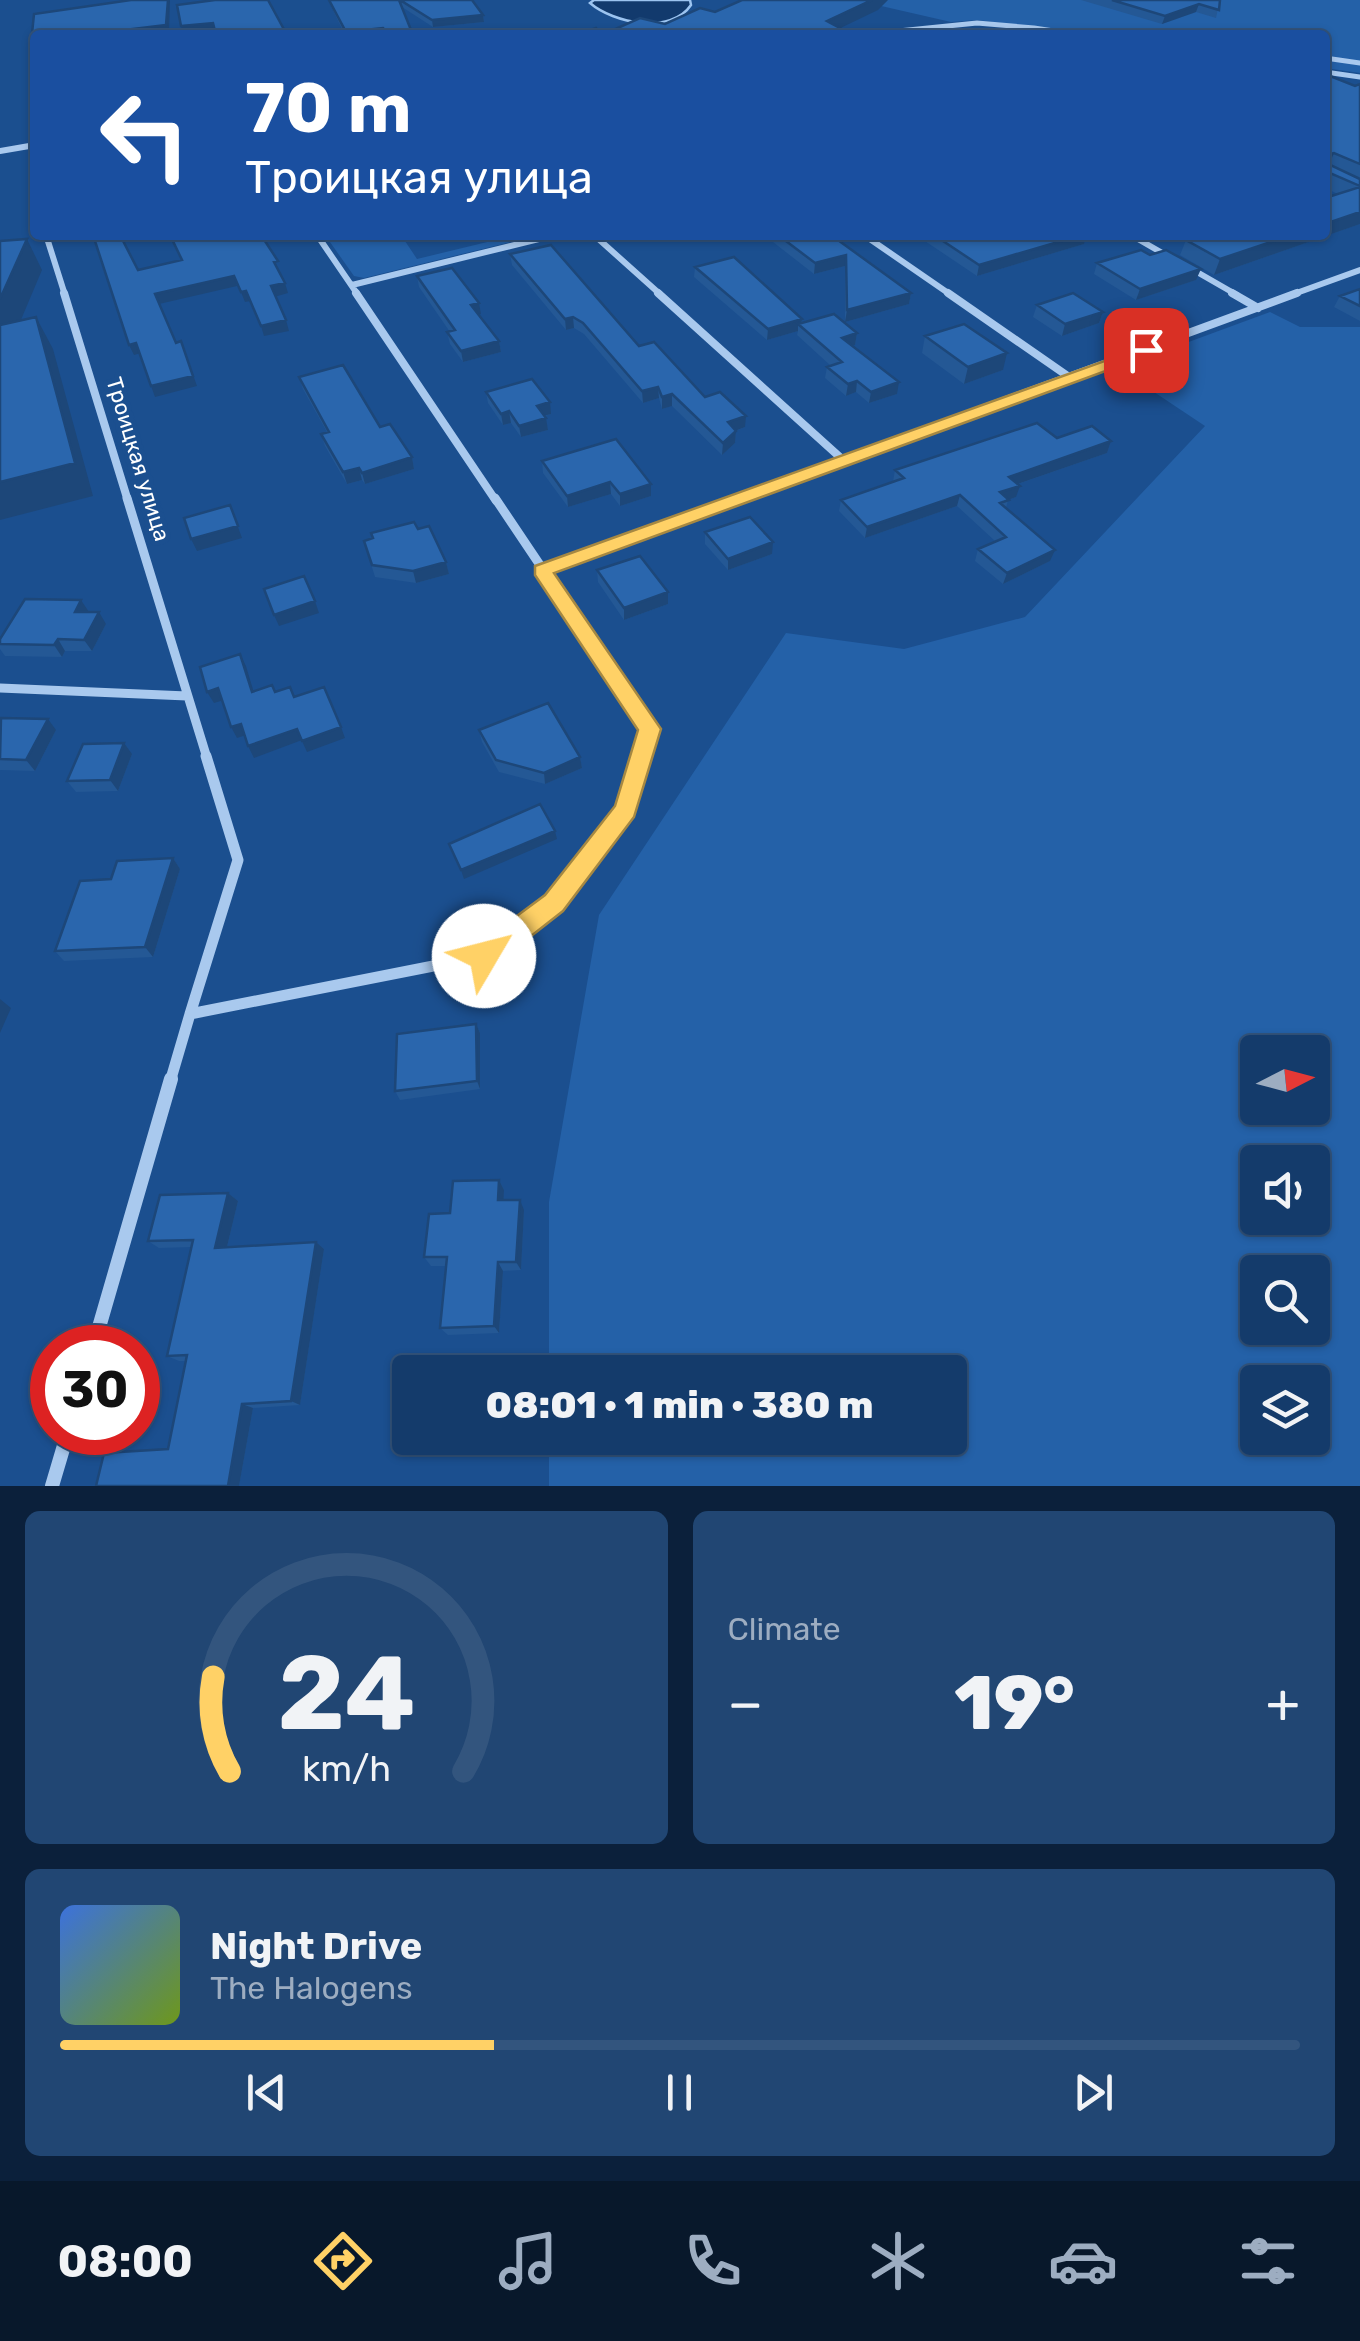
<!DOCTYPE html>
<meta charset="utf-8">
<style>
body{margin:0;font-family:Rubik,sans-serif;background:#214673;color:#f1f3f6;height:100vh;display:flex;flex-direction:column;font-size:38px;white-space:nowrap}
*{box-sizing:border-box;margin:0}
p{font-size:32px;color:#9dadc1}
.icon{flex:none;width:55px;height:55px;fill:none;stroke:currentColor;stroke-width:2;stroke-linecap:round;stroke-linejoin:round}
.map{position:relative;height:1486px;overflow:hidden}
.sheet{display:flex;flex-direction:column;gap:25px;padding:25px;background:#0b203b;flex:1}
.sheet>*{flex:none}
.guide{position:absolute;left:30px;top:30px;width:1300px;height:210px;border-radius:10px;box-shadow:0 2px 8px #0004,0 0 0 2px #33557e;background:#1a4fa0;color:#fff;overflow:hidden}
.needle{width:65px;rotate:84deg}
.controls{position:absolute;left:1240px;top:1035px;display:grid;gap:20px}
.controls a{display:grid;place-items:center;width:90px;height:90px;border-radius:10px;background:#143b6b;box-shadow:0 2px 8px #0004,0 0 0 2px #33557e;font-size:50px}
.speed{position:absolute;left:30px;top:1325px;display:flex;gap:20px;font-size:50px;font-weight:700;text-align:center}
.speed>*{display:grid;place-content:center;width:130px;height:130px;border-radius:50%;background:#143b6b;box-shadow:0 2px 8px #0004,0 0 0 2px #33557e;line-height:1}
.speed .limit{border:15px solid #d22;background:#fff;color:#111}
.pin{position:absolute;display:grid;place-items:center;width:85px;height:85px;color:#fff;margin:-42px;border-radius:20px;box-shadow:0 5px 15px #0006}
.me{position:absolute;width:110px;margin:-55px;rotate:53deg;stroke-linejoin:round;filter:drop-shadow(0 0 8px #0008)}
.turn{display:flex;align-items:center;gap:35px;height:210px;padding:0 50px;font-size:45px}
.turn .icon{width:130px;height:130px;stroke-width:2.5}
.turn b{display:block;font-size:70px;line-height:85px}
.big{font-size:75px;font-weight:800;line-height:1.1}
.sheet .card{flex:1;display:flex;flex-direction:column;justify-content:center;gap:15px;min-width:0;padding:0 35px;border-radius:15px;background:#214673}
.sheet .dial{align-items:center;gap:0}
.dial svg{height:260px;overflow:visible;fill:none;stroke:#33557e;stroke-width:7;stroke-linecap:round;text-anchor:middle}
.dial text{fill:#f1f3f6;stroke:none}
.song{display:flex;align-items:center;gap:30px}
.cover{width:120px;height:120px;border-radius:15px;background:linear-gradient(135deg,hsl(220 70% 55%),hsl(80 70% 35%))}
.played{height:10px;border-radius:5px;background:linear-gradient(90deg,#ffd166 35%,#33557e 35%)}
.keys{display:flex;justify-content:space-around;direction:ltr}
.heat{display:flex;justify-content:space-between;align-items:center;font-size:55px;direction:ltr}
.sheet .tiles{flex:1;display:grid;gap:25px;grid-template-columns:1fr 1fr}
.card:last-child{grid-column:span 2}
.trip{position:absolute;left:392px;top:1355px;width:575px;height:100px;border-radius:10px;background:#143b6b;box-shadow:0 2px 8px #0004,0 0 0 2px #33557e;font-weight:800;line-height:100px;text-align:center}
.tabs{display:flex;height:160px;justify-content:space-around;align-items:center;background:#08182b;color:#9dadc1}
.tabs .icon{width:70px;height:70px}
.tabs .selected{color:#ffd166}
.tabs b{font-size:45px;color:#f1f3f6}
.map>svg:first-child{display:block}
</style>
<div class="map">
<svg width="1360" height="1486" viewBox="0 0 1360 1486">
<rect width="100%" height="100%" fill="#1b4f8f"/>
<path fill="#2461a8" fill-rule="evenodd" d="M 855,0 L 1360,0 L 1360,73 L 1325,68 L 1325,35 L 1099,35 L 977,20 L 951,22 Z
M 325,235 L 401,235 L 417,259 L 516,235 L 539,235 L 364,278 L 354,276 Z
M 1270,312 L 1300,327 L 1360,327 L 1360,1486 L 549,1486 L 549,1438 L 950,1438 L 950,1372 L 549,1372 L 549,1202 L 599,915 L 786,633 L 904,649 L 1025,617 L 1205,426 L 1118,368 ZM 1312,1052 L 1312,1108 L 1258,1108 L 1258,1052 ZM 1312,1162 L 1312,1218 L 1258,1218 L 1258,1162 ZM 1312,1272 L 1312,1328 L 1258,1328 L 1258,1272 ZM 1312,1382 L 1312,1438 L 1258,1438 L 1258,1382 Z"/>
<path fill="#123a6d" stroke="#9cc4f0" stroke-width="2.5" d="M 594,0 L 690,0 L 691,5 C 671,35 613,23 590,3 Z"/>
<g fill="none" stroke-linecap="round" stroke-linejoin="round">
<path stroke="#a9c9ee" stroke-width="5" d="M 1035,34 L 1034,28 L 1080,35
M 859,35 L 977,23 L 1034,28
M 1325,58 L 1360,63
M 1325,72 L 1360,77"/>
<path stroke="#a9c9ee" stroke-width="6" d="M 0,151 L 35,145
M 46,235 L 65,295
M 317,235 L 358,295
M 594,235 L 661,295
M 864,235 L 951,295
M 1131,235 L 1171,258
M 1190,268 L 1237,295
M 352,285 L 555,235
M 1291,295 L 1360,270"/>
<path stroke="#a9c9ee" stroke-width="8" d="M 64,293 L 128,501
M 356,293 L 496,501
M 658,293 L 842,459
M 948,293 L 1072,379
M 1232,293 L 1258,308
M 731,501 L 1297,293"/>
<path stroke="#a9c9ee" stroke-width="9" d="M 127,498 L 207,758
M 495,498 L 650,729 L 641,758
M 542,570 L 737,498
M 0,688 L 187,696"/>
<path stroke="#a9c9ee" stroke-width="11" d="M 206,756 L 238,860 L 190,1014 L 484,956 L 554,903 L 626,810 L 642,756
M 170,1082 L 190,1014"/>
<path stroke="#a9c9ee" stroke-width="14" d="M 93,1348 L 171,1079
M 52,1486 L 68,1432"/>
</g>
<path fill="#245895" d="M 328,0 L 472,0 L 483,15 L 484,22 L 433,27 L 402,7 L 413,35 L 345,35 Z
M 1081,0 L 1220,0 L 1216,18 L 1196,12 L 1162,24 Z
M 1325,74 L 1355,86 L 1360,84 L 1360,224 L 1214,275 L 1180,255 L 1186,240 L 1338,194 L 1325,188 Z
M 764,235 L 831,235 L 911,293 L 909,304 L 845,322 L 845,266 L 814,274 Z
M 916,235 L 1087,235 L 1084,244 L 977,276 Z
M 510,254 L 639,346 L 745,427 L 736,431 L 735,443 L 722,455 L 672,406 L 662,409 L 659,398 L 643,403 L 584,334 L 574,328 L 566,330 L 512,265 Z
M 1097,263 L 1196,280 L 1136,300 L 1094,274 Z
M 695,267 L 802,319 L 802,323 L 857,333 L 855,345 L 852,346 L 897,394 L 869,403 L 856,392 L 846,396 L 825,378 L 827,367 L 831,366 L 797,335 L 798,331 L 767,340 L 694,277 Z
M 417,276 L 481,314 L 478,315 L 499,341 L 501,352 L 463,362 L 450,344 L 447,332 L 450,332 L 419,287 Z
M 1360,289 L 1360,321 L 1334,307 L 1340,296 Z
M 1037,305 L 1103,312 L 1099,323 L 1062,336 L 1033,317 Z
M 925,336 L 1003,370 L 964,384 L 922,353 Z
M 299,377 L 380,427 L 412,457 L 414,469 L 365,484 L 362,480 L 347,484 L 325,446 L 321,434 L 327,432 L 303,389 Z
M 486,392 L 551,414 L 545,416 L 548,430 L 521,437 L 511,423 L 503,425 L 488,403 Z
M 1057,438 L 1111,441 L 1107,453 L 1018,484 L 1016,497 L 1008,500 L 1006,508 L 1050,561 L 1003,584 L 975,561 L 978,549 L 995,541 L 957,506 L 865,538 L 839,511 L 841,500 L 893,482 L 895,470 Z
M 542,461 L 651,496 L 620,506 L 611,494 L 568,507 L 543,473 Z
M 418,529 L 446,562 L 449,574 L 416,583 L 375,577 L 364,541 Z
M 705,532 L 772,554 L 728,570 L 705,544 Z
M 597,570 L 668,592 L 668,604 L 624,620 L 598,582 Z
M 88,612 L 106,624 L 92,651 L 65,651 L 62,657 L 5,656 L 0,649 L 0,639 Z
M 0,721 L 56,730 L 35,771 L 0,770 Z
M 479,730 L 580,757 L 582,768 L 545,784 L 499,772 L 482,742 Z
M 132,754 L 118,791 L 76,792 L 67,781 Z
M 173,858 L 180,869 L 153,957 L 64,961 L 55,951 Z
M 476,1024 L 480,1033 L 480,1089 L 400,1100 L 395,1091 Z
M 499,1180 L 504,1190 L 503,1200 L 524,1210 L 521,1270 L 503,1271 L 499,1333 L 448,1335 L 440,1328 L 446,1266 L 431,1266 L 424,1257 L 450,1213 Z
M 228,1193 L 238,1201 L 227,1247 L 316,1242 L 324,1249 L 300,1405 L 253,1408 L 239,1486 L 96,1486 L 168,1449 L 186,1361 L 179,1361 L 167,1356 L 192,1247 L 159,1248 L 148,1241 Z"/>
<path fill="#1d4779" d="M 168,0 L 170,0 L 169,33 L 151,35 L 99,35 L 99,33 Z
M 872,0 L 888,0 L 878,10 L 826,35 L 827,21 Z
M 1199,4 L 1196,12 L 1162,24 L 1165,16 Z
M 483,15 L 484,22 L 433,27 L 432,20 Z
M 213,23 L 215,29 L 183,33 L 181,26 Z
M 383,28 L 384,35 L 346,35 L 346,32 Z
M 1334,153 L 1328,167 L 1326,155 Z
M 1360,212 L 1360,224 L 1214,275 L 1220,259 L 1292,235 L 1325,235 L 1325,224 Z
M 665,235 L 692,235 L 665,242 Z
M 1082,235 L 1087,235 L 1084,244 L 977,276 L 979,265 Z
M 27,239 L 42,270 L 4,360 L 0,352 L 0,299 Z
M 846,255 L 845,266 L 814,274 L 815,263 Z
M 1201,269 L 1196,280 L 1136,300 L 1140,289 Z
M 234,276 L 237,286 L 159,304 L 155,294 Z
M 285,283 L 288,293 L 274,297 L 271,286 Z
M 246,291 L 250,301 L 245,302 L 241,292 Z
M 911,293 L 909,304 L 845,322 L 847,310 Z
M 479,303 L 481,314 L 473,317 L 471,305 Z
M 1103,312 L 1099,323 L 1062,336 L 1065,324 Z
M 36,317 L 53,349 L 93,496 L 0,520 L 0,482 Z
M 573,317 L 574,328 L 566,330 L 565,319 Z
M 802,319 L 801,327 L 798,324 L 798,331 L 767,340 L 768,329 Z
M 286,320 L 289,331 L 264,336 L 261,326 Z
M 857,333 L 855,345 L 840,349 L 842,338 Z
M 181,341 L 197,386 L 155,397 L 151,386 Z
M 499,341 L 501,352 L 463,362 L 461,351 Z
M 136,343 L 141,353 L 134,355 L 129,345 Z
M 1007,353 L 1003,370 L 964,384 L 968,367 Z
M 857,381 L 856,392 L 846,396 L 848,384 Z
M 899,382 L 897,394 L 869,403 L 871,392 Z
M 658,387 L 659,398 L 643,403 L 642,391 Z
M 672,394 L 672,406 L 662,409 L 662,397 Z
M 550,402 L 551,414 L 539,417 L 537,406 Z
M 509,411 L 511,423 L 503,425 L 501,414 Z
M 746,416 L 745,427 L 727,434 L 728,422 Z
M 546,418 L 548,430 L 521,437 L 519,426 Z
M 736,431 L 735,443 L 722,455 L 723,443 Z
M 1111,441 L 1107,453 L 1006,488 L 1009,477 Z
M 412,457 L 414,469 L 365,484 L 362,473 Z
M 359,468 L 362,480 L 347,484 L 343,472 Z
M 610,482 L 611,494 L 568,507 L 567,496 Z
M 651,484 L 651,496 L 620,506 L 620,494 Z
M 1020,486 L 1016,497 L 997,504 L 1000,492 Z
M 960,495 L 957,506 L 865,538 L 867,527 Z
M 230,505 L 242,538 L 197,551 L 191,539 Z
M 773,542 L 772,554 L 728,570 L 728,559 Z
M 1055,550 L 1050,561 L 1003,584 L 1007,573 Z
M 446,562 L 449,574 L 416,583 L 413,571 Z
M 668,592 L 668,604 L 624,620 L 624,608 Z
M 81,600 L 89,612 L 75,612 Z
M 315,601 L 319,613 L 279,626 L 274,615 Z
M 99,612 L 106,624 L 92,651 L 84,640 Z
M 58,639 L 65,651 L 62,657 L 54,645 Z
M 240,654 L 246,666 L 257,703 L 252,692 Z
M 218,688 L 224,700 L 214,703 L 207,692 Z
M 48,719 L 56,730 L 35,771 L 26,760 Z
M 241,724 L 246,735 L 237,738 L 231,727 Z
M 341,727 L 345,738 L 307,752 L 302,741 Z
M 297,729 L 302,740 L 254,758 L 248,746 Z
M 124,743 L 132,754 L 118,791 L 110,780 Z
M 580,757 L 582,768 L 545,784 L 544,773 Z
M 555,831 L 557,839 L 464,879 L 461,870 Z
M 173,858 L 180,869 L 153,957 L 145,947 Z
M 0,999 L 11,1008 L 0,1033 Z
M 476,1024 L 480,1033 L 480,1089 L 477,1081 Z
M 499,1180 L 504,1190 L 503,1210 L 498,1200 Z
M 228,1193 L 238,1201 L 225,1255 L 215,1248 Z
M 520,1200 L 524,1210 L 521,1270 L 516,1262 Z
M 316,1242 L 324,1249 L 300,1405 L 291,1401 Z
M 498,1262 L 503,1271 L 499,1333 L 494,1326 Z
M 242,1404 L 253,1408 L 239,1486 L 228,1486 Z"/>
<path fill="#2a66ad" stroke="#1d4779" stroke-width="2.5" d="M 131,0 L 168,0 L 166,25 L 99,33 L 99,35 L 35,35 L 35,42 L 31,43 L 34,14 Z
M 268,0 L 287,35 L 216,35 L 213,23 L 181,26 L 177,5 L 215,0 Z
M 329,0 L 399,0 L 413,35 L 390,35 L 383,28 L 346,32 Z
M 400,0 L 472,0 L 483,15 L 432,20 Z
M 742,0 L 872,0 L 827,21 L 851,34 L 848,35 L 577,35 L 596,28 L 602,35 L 640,18 L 665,24 L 700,8 L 715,12 Z
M 1112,0 L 1220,0 L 1219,10 L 1199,4 L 1165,16 Z
M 1325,74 L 1355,86 L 1360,84 L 1360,164 L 1334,153 L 1326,155 L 1328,164 L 1360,179 L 1360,186 L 1325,171 Z
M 1360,187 L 1360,212 L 1325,224 L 1325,198 Z
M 93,235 L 120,235 L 138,270 L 182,260 L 170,235 L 261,235 L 278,261 L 274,262 L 285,283 L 271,286 L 286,320 L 261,326 L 246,291 L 241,292 L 234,276 L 155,294 L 176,343 L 181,341 L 193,376 L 151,386 L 136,343 L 129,345 Z
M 778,235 L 831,235 L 911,293 L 847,310 L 846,255 L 815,263 Z
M 934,235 L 1082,235 L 979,265 Z
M 1202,235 L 1292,235 L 1220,259 L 1186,240 Z
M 27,239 L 0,299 L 0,241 Z
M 551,245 L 639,346 L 654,342 L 705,397 L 720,392 L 746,416 L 728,422 L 736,431 L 723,443 L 672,394 L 662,397 L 658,387 L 642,391 L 583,323 L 573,317 L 565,319 L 510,254 Z
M 1141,250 L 1150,255 L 1166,250 L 1201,269 L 1140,289 L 1097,263 Z
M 734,257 L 802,319 L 768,329 L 695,267 Z
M 452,268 L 479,303 L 471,305 L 499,341 L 461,351 L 447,332 L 455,330 L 417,276 Z
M 1360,289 L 1360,306 L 1340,296 Z
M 1073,293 L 1103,312 L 1065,324 L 1037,305 Z
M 834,314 L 857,333 L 842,338 L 899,382 L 871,392 L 857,381 L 848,384 L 827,367 L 842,362 L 798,324 Z
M 36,317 L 75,463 L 0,482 L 0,325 Z
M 964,324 L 1007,353 L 968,367 L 925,336 Z
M 343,365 L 380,427 L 390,424 L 412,457 L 362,473 L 359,468 L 343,472 L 321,434 L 329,432 L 299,377 Z
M 532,379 L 550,402 L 537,406 L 546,418 L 519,426 L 509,411 L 501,414 L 486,392 Z
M 1037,423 L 1057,438 L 1092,426 L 1111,441 L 1009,477 L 1020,486 L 1000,492 L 1009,500 L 1000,503 L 1055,550 L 1007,573 L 978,549 L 1006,537 L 960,495 L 867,527 L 841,500 L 904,478 L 895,470 Z
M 616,439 L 651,484 L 620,494 L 610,482 L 567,496 L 542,461 Z
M 230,505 L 238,526 L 191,539 L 184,518 Z
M 750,517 L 773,542 L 728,559 L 705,532 Z
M 414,522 L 418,529 L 429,526 L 446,562 L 413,571 L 372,565 L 364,541 L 373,538 L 371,533 Z
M 640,556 L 668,592 L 624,608 L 597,570 Z
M 304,576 L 315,601 L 274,615 L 264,589 Z
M 25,599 L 81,600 L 75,612 L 99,612 L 84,640 L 58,639 L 54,645 L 0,644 L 0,639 Z
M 240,654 L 252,692 L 272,685 L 275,692 L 290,687 L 294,697 L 324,687 L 341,727 L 302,741 L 297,729 L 248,746 L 241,724 L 231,727 L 218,688 L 207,692 L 200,667 Z
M 548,703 L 580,757 L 544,773 L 496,760 L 479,730 Z
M 1,718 L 48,719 L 26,760 L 0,759 Z
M 124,743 L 110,780 L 67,781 L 83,744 Z
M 540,804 L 555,831 L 461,870 L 449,844 Z
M 173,858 L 145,947 L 55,951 L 80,881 L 111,879 L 117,861 Z
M 476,1024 L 477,1081 L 395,1091 L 397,1034 Z
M 499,1180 L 498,1200 L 520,1200 L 516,1262 L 498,1262 L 494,1326 L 440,1328 L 447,1257 L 424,1257 L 429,1214 L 450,1213 L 453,1181 Z
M 228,1193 L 215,1248 L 316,1242 L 291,1401 L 242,1404 L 228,1486 L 96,1486 L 104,1453 L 168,1449 L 187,1355 L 167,1356 L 193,1240 L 148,1241 L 160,1195 Z"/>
<path fill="#ffd166" stroke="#a68842" stroke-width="2.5" d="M 1146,346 L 1152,347 L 1152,354 L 554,573 L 661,729 L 634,817 L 563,911 L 494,965 L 484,968 L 475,965 L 471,956 L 475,947 L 545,895 L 615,806 L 638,730 L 535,575 L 535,566 Z"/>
<g text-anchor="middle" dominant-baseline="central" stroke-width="10" stroke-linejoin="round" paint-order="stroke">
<g font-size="22" fill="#fff" stroke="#1b4f8f">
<text transform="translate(138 459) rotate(73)">Троицкая улица</text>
</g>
</g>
</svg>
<div class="controls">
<a><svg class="needle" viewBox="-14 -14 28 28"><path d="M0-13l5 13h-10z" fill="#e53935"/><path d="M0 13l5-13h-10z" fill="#9dadc1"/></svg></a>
<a><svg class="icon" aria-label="sound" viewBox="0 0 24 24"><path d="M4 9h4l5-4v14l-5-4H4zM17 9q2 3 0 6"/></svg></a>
<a><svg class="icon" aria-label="search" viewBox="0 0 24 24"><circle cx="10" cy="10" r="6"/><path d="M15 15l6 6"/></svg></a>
<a><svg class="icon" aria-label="layers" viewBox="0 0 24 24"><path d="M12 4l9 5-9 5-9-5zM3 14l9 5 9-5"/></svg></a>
</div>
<div class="speed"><div class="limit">30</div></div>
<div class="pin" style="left:1146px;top:350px;background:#d93025"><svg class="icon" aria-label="arrive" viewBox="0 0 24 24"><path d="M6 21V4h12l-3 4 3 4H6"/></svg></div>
<svg class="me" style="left:484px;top:956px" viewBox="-20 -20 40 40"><circle r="19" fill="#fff"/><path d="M0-13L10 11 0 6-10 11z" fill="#ffd166"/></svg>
<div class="trip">08:01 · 1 min · 380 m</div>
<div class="guide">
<div class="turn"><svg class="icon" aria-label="left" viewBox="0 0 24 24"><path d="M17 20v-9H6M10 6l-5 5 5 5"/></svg><div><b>70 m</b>Троицкая улица</div></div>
</div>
</div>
<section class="sheet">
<div class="tiles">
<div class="card dial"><svg viewBox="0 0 100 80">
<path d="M14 69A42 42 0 1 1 86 69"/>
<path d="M14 69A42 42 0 0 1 9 40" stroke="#ffd166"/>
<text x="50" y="56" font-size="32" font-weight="700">24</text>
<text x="50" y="72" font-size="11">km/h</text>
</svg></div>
<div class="card"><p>Climate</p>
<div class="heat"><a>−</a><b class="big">19°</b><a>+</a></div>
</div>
<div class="card">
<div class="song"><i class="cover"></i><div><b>Night Drive</b><p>The Halogens</p></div></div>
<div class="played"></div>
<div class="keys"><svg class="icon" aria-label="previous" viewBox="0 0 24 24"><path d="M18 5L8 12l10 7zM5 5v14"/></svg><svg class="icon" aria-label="pause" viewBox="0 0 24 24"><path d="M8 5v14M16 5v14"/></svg><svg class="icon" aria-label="next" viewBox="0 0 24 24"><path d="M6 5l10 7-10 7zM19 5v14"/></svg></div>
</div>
</div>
</section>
<nav class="tabs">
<b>08:00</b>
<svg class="icon selected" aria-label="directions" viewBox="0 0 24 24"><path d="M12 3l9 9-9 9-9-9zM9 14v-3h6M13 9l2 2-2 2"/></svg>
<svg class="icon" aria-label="music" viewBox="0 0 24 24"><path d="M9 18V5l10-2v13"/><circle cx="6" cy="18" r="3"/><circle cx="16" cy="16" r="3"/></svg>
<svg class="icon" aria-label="phone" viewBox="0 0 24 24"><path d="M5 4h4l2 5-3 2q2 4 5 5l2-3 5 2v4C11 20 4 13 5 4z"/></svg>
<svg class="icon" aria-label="climate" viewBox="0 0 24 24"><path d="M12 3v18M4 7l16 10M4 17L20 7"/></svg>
<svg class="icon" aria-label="car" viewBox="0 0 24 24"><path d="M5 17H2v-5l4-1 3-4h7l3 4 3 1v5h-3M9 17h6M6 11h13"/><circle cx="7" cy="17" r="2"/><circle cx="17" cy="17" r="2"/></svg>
<svg class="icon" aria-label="filters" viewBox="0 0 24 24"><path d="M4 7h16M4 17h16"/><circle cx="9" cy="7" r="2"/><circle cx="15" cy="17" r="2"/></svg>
</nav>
